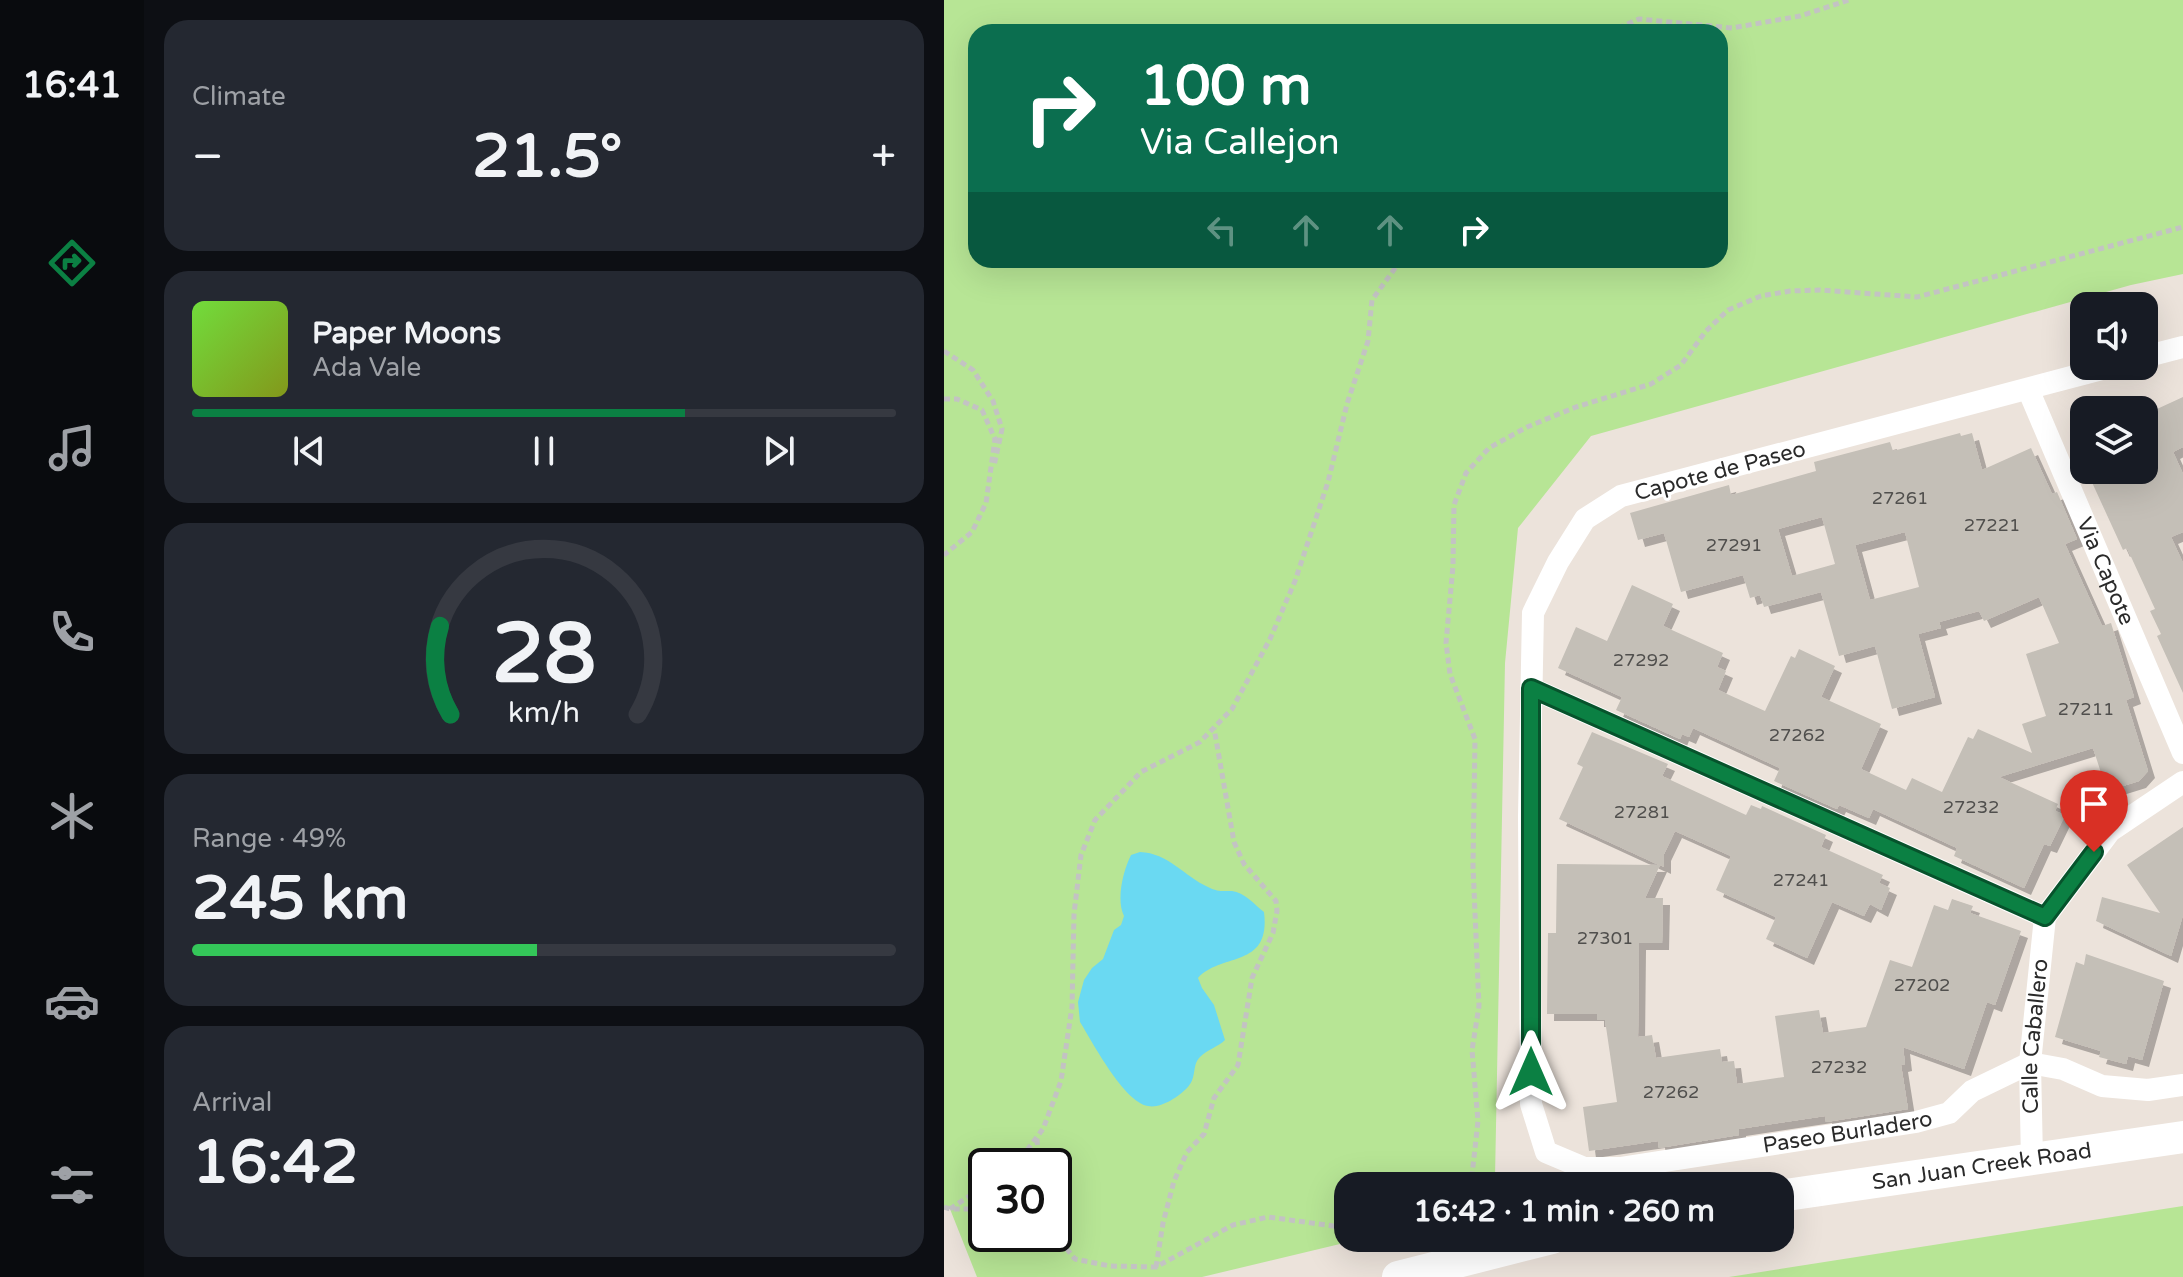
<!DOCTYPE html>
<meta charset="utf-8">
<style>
body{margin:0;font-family:"Varela Round",sans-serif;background:#242831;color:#f1f3f6;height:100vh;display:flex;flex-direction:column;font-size:30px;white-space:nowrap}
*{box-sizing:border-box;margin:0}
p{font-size:26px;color:#9ea1a6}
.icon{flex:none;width:44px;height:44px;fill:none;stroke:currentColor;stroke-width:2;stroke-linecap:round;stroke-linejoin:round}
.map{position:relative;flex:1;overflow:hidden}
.side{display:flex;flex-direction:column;gap:20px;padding:20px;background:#0d0f14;width:800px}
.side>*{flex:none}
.guide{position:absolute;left:24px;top:24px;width:760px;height:244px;border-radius:24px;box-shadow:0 8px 32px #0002;background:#0b6e4f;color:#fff;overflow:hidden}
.fabs{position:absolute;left:1126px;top:292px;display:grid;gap:16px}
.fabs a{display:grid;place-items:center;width:88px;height:88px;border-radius:16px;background:#171b24;box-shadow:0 8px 32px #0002;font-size:40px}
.speed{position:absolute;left:24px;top:1148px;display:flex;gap:16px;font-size:40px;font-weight:700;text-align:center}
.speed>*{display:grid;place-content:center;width:104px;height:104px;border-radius:50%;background:#171b24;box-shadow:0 8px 32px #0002;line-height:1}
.speed .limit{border:4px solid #111;border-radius:12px;background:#fff;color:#111}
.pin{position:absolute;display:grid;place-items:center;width:68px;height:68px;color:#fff;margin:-82px -34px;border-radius:50% 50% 50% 0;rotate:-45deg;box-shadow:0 0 8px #0007}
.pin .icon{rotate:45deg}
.me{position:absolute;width:88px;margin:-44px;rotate:0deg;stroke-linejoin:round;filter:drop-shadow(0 0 6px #0008)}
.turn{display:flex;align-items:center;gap:28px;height:168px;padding:0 40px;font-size:36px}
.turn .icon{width:104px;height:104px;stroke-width:2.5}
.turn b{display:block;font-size:56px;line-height:68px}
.lanes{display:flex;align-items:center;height:76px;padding:0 40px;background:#0003;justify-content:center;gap:40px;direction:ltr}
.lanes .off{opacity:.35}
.big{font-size:60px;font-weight:800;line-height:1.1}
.side .card{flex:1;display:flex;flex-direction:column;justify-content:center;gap:12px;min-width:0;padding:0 28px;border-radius:24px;background:#242831}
.side .dial{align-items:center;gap:0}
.dial svg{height:208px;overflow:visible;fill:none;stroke:#363941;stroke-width:7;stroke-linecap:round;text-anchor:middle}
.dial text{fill:#f1f3f6;stroke:none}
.song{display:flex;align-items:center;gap:24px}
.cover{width:96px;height:96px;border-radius:12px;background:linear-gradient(135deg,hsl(100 70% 55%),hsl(70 70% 35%))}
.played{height:8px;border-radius:4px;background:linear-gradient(90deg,#0b8043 70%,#363941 70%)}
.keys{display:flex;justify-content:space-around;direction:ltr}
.heat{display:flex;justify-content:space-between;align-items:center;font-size:44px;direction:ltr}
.charge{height:12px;border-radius:6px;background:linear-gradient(90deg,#34c759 49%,#363941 0)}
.trip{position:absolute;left:390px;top:1172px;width:460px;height:80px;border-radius:24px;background:#171b24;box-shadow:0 8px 32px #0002;font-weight:800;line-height:80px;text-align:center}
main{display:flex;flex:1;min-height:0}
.tab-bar{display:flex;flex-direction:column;width:144px;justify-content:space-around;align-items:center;background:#090b0e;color:#9ea1a6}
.tab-bar .icon{width:56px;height:56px}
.tab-bar .on{color:#0b8043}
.tab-bar b{font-size:36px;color:#f1f3f6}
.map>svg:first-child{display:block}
</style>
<main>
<nav class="tab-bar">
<b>16:41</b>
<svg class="icon on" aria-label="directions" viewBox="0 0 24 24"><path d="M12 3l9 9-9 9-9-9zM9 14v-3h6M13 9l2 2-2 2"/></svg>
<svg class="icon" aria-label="music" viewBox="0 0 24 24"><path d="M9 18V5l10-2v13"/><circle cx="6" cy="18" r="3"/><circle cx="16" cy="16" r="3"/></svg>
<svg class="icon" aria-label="phone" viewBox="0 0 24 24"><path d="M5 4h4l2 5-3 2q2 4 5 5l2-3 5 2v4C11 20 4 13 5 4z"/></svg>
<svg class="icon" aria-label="climate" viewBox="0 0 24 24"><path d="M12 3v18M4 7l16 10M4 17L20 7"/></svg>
<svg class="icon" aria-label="car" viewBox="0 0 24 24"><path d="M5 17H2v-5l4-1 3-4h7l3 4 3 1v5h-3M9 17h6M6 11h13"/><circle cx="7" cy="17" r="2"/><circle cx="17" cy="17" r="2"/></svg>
<svg class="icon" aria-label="filters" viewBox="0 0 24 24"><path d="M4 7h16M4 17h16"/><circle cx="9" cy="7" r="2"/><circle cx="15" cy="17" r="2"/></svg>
</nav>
<section class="side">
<div class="card"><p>Climate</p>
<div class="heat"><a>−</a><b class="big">21.5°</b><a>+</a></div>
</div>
<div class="card">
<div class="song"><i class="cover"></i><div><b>Paper Moons</b><p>Ada Vale</p></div></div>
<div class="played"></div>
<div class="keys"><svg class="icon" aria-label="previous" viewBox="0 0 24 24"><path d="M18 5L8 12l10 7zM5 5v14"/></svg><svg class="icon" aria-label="pause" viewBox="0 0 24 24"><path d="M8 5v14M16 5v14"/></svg><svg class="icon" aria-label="next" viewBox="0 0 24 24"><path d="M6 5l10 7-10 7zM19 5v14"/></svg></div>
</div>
<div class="card dial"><svg viewBox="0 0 100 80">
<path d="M14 69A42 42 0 1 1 86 69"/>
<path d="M14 69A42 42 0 0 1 10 35" stroke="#0b8043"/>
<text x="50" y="56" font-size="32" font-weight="700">28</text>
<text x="50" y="72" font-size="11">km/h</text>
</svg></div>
<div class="card"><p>Range · 49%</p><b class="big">245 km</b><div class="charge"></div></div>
<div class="card"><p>Arrival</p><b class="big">16:42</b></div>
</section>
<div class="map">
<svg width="1239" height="1277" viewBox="0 0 1239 1277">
<defs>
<filter id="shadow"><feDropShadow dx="7" dy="7" stdDeviation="0" flood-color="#0004"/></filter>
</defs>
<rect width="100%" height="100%" fill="#ece3db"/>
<path fill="#b7e595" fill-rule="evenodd" d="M 0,0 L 1239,0 L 1239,274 L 1187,285 L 647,436 L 574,528 L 561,663 L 551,1178 L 541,1186 L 404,1186 L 404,1238 L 421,1238 L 258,1277 L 33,1277 L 6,1209 L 0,1208 ZM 32,32 L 776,32 L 776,260 L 32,260 ZM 42,1166 L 110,1166 L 110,1234 L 42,1234 Z
M 1239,1206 L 1239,1277 L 785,1277 Z"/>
<path fill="#6ad9f2" d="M 196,852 C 224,853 240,876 264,887 C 274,892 278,891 288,891 C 300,892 311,905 320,912 C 327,969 278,952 254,978 L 258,988 L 270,1005 L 281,1040 C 274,1047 264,1049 256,1057 C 247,1066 254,1078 242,1089 C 234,1097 216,1109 204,1106 C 180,1102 149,1043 136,1022 L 134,1002 L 140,980 L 148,968 L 159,959 L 170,930 L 177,925 L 180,916 C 172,900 179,871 187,855 Z"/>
<path fill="#c4bfb7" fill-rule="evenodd" filter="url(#shadow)" d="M 1239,397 L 1239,447 L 1229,452 L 1239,474 L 1239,532 L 1227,537 L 1239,563 L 1239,693 L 1213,636 L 1217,634 L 1206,611 L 1211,609 L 1183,548 L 1179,550 L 1146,478 L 1151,476 L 1148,470 L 1200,470 L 1200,415 Z
M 1016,433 L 1017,436 L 1028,433 L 1038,470 L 1087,448 L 1108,494 L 1113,492 L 1133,539 L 1121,544 L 1158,626 L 1167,623 L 1190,697 L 1182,700 L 1204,771 L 1195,781 L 1166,790 L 1164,782 L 1160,782 L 1149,748 L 1055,777 L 1114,804 L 1111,811 L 1121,815 L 1106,846 L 1100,844 L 1080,888 L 1010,856 L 1013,848 L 929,809 L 925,818 L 895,805 L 893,809 L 830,781 L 836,768 L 749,728 L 745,737 L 738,734 L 736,739 L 672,710 L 678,697 L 614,668 L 632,627 L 663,641 L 688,585 L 729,604 L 719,626 L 779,653 L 773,667 L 782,671 L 774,690 L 821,711 L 847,656 L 851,658 L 855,649 L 891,666 L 877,697 L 937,724 L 917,769 L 962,790 L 968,778 L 998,792 L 1024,737 L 1029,739 L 1034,729 L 1088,753 L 1078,724 L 1102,716 L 1082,654 L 1115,643 L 1095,597 L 1040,621 L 1035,611 L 995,622 L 997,628 L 974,634 L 991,697 L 948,709 L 931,646 L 895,656 L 877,592 L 820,607 L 816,595 L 806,598 L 799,575 L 737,592 L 720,533 L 694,540 L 686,513 L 785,485 L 787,495 L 872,471 L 870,462 L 946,442 L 949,451 ZM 878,517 L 891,564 L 848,576 L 834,529 ZM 961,532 L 975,587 L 926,600 L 911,545 Z
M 648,732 L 724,764 L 718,776 L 802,815 L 807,805 L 817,809 L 818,806 L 882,835 L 877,847 L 939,875 L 935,883 L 946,888 L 937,910 L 926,904 L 920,916 L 888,902 L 863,958 L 822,939 L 832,917 L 772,890 L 787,856 L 731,831 L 720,854 L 720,867 L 716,865 L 701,898 L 719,898 L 718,943 L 695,943 L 694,1037 L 708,1035 L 712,1058 L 776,1049 L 778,1062 L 790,1061 L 793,1084 L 840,1077 L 831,1016 L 875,1010 L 879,1033 L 922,1027 L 946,960 L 968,967 L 990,905 L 1004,910 L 1008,899 L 1029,906 L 1026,913 L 1077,931 L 1051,1005 L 1043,1002 L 1020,1069 L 959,1047 L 961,1064 L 957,1065 L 964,1109 L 882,1122 L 881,1116 L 795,1129 L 795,1135 L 715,1148 L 714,1141 L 645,1151 L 639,1107 L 673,1102 L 661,1020 L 653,1020 L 653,1014 L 603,1014 L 604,933 L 612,933 L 613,864 L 715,865 L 615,819 L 639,767 L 633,764 Z
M 1239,827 L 1239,915 L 1227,956 L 1152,921 L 1158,897 L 1216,913 L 1183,865 Z
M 1142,954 L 1220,981 L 1198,1060 L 1184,1056 L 1182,1064 L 1155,1057 L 1157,1051 L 1111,1037 L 1132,962 L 1140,965 Z"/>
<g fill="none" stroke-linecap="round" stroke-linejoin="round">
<path stroke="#c3c3c3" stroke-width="5" stroke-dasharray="6 4" stroke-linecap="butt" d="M 665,32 L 695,19 L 788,28 L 856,16 L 905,0
M 0,351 L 29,370 L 49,401 L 58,429 L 50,466
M 0,399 L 13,399 L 38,410 L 51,439 L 42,503 L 28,532 L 0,555
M 93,1139 L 95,1166
M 71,1166 L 99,1129 L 117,1081 L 128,1007 L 130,914 L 137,855 L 151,820 L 197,772 L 256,742 L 288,709 L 326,639 L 351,581 L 384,482 L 403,404 L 424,341 L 428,300 L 457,260
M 522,1186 L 528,1175 L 534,1121 L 528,1050 L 535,1006 L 529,866 L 531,739 L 506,674 L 502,643 L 509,566 L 510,505 L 522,473 L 545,448 L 583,427 L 632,407 L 707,384 L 737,365 L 762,331 L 784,310 L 817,296 L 846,291 L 876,290 L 973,297 L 1239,227
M 0,1207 L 6,1209 L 42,1209
M 6,1209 L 42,1185
M 110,1233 L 131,1259 L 166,1266 L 212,1267 L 289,1225 L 324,1217 L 404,1228
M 102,1234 L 119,1249
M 212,1267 L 219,1223 L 230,1181 L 243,1152 L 260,1134 L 270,1098 L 294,1065 L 308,978 L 329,933 L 333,911 L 332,901 L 300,864 L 290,842 L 270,728"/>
<g stroke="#fff" stroke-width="22">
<path d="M 1200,357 L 1239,347"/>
<path id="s1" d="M 1169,366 L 677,496 L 641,519 L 614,562 L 589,613 L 585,817 L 587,1104 L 602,1152 L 640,1168 L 676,1168 L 972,1122 L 1005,1113 L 1028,1091 L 1086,1063 L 1119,1069 L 1158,1086 L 1204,1090 L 1239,1085"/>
<path id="s2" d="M 1084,389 L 1239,753"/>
<path d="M 587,688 L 1101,917"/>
<path id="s3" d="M 1088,1160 L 1086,1063 L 1101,917 L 1166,831 L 1239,782"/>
</g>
<g stroke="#fff" stroke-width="32">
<path id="s4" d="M 836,1196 L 1239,1137"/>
<path d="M 454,1277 L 608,1238"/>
</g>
</g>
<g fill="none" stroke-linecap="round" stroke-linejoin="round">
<g stroke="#07532c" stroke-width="20">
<path id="route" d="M 587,1072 L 587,688 L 1101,917 L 1150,852"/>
</g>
<use href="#route" stroke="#0b8043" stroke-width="14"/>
</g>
<g text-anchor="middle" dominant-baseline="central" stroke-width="6" stroke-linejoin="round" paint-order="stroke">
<g font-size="18" fill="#504f4d">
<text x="956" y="498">27261</text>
<text x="1048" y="525">27221</text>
<text x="790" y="545">27291</text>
<text x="697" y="660">27292</text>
<text x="1142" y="709">27211</text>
<text x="853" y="735">27262</text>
<text x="1027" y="807">27232</text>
<text x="698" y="812">27281</text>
<text x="857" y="880">27241</text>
<text x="661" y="938">27301</text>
<text x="978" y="985">27202</text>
<text x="895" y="1067">27232</text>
<text x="727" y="1092">27262</text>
</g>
<g font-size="22" fill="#2a2a2a" stroke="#fff">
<text transform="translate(776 471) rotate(-15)">Capote de Paseo</text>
<text stroke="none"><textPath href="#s2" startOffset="198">Via Capote</textPath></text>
<text stroke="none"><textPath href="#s3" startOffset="124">Calle Caballero</textPath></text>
<text stroke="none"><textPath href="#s1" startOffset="1508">Paseo Burladero</textPath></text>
<text stroke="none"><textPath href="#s4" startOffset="204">San Juan Creek Road</textPath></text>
</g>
</g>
</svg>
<div class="fabs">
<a><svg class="icon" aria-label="sound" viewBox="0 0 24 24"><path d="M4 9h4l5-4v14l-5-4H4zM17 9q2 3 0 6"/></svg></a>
<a><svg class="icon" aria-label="layers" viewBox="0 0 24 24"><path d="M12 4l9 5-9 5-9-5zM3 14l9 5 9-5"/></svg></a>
</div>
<div class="speed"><div class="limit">30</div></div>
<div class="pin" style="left:1150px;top:852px;background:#d93025"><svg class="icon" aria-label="arrive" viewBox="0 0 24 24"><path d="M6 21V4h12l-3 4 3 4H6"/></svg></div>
<svg class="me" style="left:587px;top:1072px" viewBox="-20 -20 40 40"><path d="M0-17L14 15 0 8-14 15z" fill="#0b8043" stroke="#fff" stroke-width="4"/></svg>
<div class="trip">16:42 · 1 min · 260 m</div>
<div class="guide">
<div class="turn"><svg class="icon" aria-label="right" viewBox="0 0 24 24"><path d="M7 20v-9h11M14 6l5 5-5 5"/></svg><div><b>100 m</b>Via Callejon</div></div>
<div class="lanes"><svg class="icon off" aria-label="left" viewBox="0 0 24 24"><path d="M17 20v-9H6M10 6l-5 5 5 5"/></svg><svg class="icon off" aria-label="ahead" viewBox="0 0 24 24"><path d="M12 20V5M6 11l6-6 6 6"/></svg><svg class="icon off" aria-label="ahead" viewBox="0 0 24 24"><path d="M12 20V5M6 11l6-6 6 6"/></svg><svg class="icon" aria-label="right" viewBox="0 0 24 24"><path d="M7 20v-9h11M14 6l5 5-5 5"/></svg></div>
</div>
</div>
</main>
